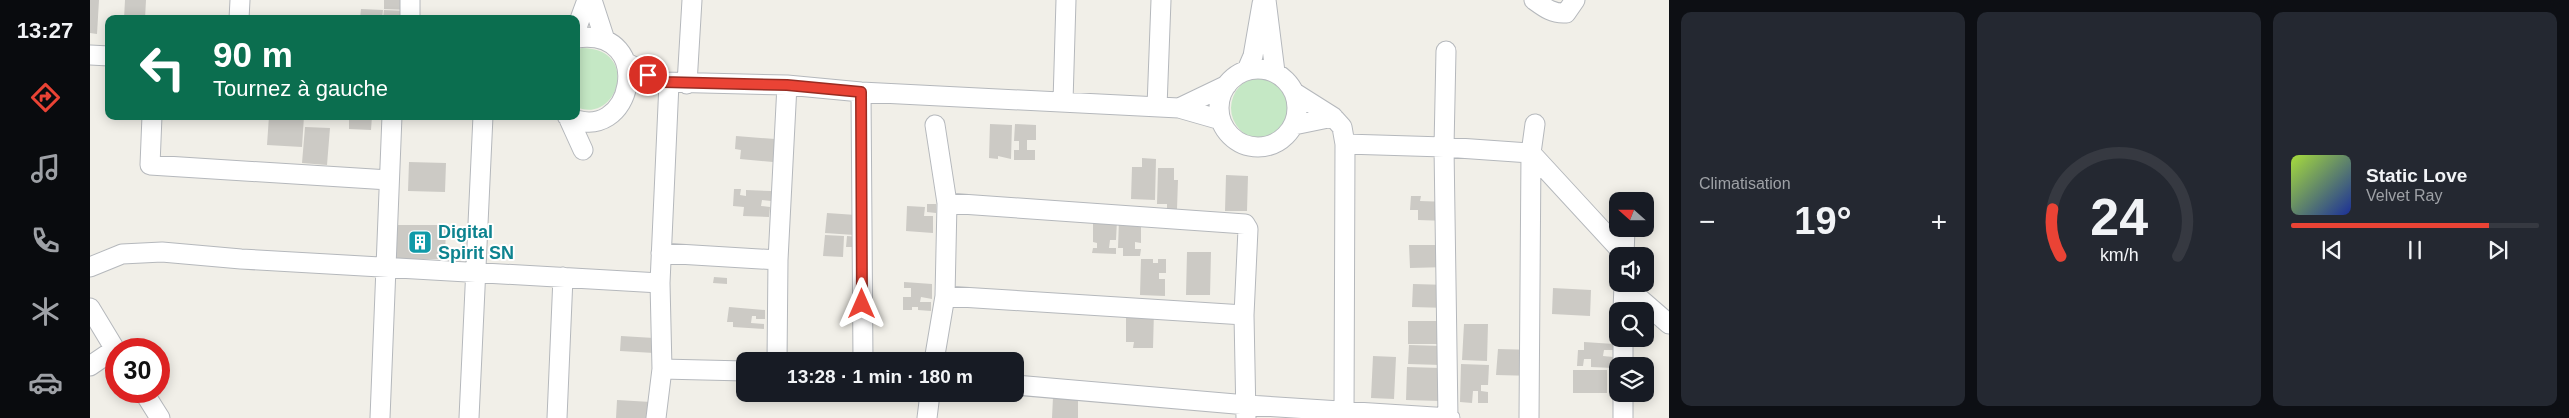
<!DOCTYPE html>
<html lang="fr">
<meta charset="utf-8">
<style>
body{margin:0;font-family:Helvetica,sans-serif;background:#242831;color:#f1f3f6;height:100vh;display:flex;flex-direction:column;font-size:19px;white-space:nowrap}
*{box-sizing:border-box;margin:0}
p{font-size:16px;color:#9ea1a6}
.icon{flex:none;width:28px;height:28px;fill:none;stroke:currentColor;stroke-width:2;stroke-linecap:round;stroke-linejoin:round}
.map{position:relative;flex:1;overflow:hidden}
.panel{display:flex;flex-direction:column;gap:12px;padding:12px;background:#0d0f14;width:900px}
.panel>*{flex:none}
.hud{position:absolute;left:15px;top:15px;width:475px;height:105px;border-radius:10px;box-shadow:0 2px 12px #0003;background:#0b6e4f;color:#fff;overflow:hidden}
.needle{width:32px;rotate:291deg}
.buttons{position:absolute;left:1519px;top:192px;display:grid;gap:10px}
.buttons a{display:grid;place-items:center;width:45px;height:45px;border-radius:10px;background:#171b24;box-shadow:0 2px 12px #0003;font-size:25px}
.speed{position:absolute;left:15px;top:338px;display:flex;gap:10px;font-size:25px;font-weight:700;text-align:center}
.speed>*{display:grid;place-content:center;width:65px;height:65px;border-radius:50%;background:#171b24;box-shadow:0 2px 12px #0003;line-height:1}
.speed .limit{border:8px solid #d22;background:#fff;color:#111}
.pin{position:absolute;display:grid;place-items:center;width:42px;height:42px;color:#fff;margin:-21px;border:2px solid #fff;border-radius:50%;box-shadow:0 1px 5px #0007}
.me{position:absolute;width:55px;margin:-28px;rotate:0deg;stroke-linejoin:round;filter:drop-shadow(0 0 4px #0008)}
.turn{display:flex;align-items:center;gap:18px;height:105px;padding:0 25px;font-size:22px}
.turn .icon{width:65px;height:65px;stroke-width:2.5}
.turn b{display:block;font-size:35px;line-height:42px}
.big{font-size:38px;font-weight:600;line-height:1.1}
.panel .widget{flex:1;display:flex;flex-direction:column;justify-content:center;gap:8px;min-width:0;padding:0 18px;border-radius:10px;background:#242831}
.panel .dial{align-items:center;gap:0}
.dial svg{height:130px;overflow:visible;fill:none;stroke:#363941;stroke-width:7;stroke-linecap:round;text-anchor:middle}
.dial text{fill:#f1f3f6;stroke:none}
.song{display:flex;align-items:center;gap:15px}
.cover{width:60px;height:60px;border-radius:8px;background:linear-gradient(135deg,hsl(80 70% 55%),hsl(230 70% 35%))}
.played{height:5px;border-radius:2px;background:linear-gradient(90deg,#ea4335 80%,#363941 80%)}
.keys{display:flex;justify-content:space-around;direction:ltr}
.heat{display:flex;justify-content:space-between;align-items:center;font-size:28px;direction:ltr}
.panel .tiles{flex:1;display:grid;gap:12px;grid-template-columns:repeat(3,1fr)}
.trip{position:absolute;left:646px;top:352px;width:288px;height:50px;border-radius:10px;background:#171b24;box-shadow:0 2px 12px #0003;font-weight:600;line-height:50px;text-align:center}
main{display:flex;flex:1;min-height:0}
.menu{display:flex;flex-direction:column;width:90px;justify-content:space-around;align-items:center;background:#090b0e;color:#9ea1a6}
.menu .icon{width:35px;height:35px}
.menu .selected{color:#ea4335}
.menu b{font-size:22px;color:#f1f3f6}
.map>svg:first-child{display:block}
</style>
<main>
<nav class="menu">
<b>13:27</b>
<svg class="icon selected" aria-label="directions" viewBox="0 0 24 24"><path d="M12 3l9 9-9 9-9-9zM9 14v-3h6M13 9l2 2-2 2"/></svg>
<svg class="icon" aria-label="music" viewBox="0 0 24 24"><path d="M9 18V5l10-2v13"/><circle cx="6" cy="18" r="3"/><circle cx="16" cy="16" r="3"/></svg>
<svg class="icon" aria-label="phone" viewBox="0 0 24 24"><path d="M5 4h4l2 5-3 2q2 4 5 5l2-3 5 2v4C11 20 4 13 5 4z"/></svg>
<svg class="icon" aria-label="climate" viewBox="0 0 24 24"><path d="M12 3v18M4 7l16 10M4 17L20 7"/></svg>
<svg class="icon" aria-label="car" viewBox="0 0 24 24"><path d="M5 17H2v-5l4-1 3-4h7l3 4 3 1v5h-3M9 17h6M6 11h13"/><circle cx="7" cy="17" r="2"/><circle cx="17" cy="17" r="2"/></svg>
</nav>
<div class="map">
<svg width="1579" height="418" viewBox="0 0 1579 418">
<rect width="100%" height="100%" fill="#f1efe8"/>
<path fill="#c5e8c5" d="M 492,48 C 551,48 528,125 486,107 L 486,50 Z
M1141 108a31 31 0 1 1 62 0a31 31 0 1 1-62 0Z"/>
<path fill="#cccac5" d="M 0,0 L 9,0 L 7,34 L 0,33 Z
M 35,0 L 56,0 L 55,19 L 34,19 Z
M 294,0 L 321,0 L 321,10 L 294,9 Z
M 271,9 L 293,10 L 292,19 L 270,19 Z
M 294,10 L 317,11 L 317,19 L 293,19 Z
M 179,116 L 214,116 L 212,147 L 177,145 Z
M 259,116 L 282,116 L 281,130 L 259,129 Z
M 900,124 L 922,125 L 921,159 L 908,156 L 908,159 L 899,158 Z
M 925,124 L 946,125 L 946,140 L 937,140 L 937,150 L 945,150 L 945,160 L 924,160 L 924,150 L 929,150 L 929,141 L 924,141 Z
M 215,127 L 240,128 L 237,165 L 212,163 Z
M 646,136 L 685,139 L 683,162 L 650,159 L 651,150 L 645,149 Z
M 1052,158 L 1066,159 L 1065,200 L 1041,199 L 1042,167 L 1052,167 Z
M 319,162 L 356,163 L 355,192 L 318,191 Z
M 1068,168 L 1084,168 L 1084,180 L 1088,180 L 1087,209 L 1077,209 L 1077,204 L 1067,204 Z
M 1136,175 L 1158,176 L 1157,211 L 1135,211 Z
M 644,189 L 651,189 L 650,195 L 656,196 L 656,190 L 681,191 L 681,201 L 672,200 L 671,206 L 680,207 L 679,217 L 653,216 L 654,207 L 643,206 Z
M 1321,196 L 1331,196 L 1330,201 L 1358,202 L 1357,221 L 1328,220 L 1328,210 L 1320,210 Z
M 837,204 L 846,204 L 846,213 L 837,212 Z
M 817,206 L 835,207 L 834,216 L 843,216 L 843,233 L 816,231 Z
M 737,213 L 766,215 L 764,235 L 735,233 Z
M 1003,219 L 1027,220 L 1026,240 L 1020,240 L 1019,248 L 1026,248 L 1026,254 L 1002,253 L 1003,248 L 1007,248 L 1007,243 L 1003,242 Z
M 1029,219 L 1051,220 L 1051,243 L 1045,242 L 1045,249 L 1051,249 L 1050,256 L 1033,256 L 1033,248 L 1028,248 Z
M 305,225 L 356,225 L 355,259 L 305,259 Z
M 735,235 L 754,236 L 753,257 L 733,256 Z
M 757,236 L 769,237 L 769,247 L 756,247 Z
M 1319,245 L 1358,245 L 1358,267 L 1320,268 Z
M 1097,252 L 1121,252 L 1120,295 L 1096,295 Z
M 1051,259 L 1063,259 L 1063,263 L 1068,263 L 1068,259 L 1076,259 L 1076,273 L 1069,273 L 1069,279 L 1075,279 L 1075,296 L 1050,295 Z
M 624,277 L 637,278 L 637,284 L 623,283 Z
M 814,282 L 842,284 L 842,299 L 831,297 L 830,302 L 841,302 L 841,311 L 828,310 L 828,307 L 822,307 L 822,310 L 813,310 L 813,297 L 821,297 L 821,288 L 814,288 Z
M 1323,284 L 1359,285 L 1358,308 L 1322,307 Z
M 1463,288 L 1501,290 L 1500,316 L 1462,314 Z
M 639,307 L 675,310 L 675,319 L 666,319 L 666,316 L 662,316 L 661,323 L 674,324 L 674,329 L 643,327 L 643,322 L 637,322 Z
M 1036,310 L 1064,311 L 1063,348 L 1043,348 L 1044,342 L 1036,342 Z
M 1318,321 L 1353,321 L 1353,344 L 1318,344 Z
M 1374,324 L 1398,324 L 1397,361 L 1372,360 Z
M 531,336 L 564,338 L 564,353 L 530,351 Z
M 1494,342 L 1524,344 L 1524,350 L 1514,350 L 1513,356 L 1523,357 L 1523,368 L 1501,367 L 1501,359 L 1494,359 L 1493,366 L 1487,366 L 1488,350 L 1494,350 Z
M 1319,345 L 1352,346 L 1351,365 L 1318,364 Z
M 1408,349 L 1443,350 L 1442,376 L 1406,375 Z
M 913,353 L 924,353 L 924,361 L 912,361 Z
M 1283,356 L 1306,357 L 1304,399 L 1281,398 Z
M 1371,364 L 1399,365 L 1398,385 L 1391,385 L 1391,391 L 1398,392 L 1398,403 L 1388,403 L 1388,391 L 1383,391 L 1382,403 L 1370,402 Z
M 1317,367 L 1351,368 L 1350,401 L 1316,400 Z
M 1483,370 L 1517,370 L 1517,393 L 1483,393 Z
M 963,397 L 988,397 L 988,418 L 962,418 Z
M 527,400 L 561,402 L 560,418 L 526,418 Z"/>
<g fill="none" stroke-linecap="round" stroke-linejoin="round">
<g stroke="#b5b8bc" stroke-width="21">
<path id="minor" d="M 502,0 L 515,40
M 1176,0 L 1185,72
M 1444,0 C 1455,8 1463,14 1476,13 L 1485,0
M 149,19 L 150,0
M 320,19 L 320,0
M 486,30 L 497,0
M 1356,51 L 1354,147 L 1358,418
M 0,55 L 19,56
M 537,63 L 573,82 L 697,85 L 771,92 L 1089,108 L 1131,120
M1129 108a39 39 0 1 1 78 0a39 39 0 1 1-78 0Z
M 1157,70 L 1163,56 L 1172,4
M 597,84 L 602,0
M 771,92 L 773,361
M 1205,93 L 1243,117 L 1252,127 L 1255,144 L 1254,418
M 973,102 L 976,0
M 1067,107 L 1071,0
M 1089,108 L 1137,85
M 62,116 L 60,165 L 299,180
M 477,116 C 543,150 568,26 486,38
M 478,117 L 493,150
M 1204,125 L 1243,117
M 1255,144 L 1354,147 L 1441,153 L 1534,254
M 857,203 L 1155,224 L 1158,229 L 1154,315 L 1156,418
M 571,253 L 688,260
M 1534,256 L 1535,229
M 0,267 L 32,254 L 72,252 L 151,259 L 570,283
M 1534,285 L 1579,324
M 855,296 L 1154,315
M 0,308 L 26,351
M 1533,311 L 1534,284
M 687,361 L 688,260 L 697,85
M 844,361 L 855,296 L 857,203 L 845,125
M 0,366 L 25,349
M 1533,366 L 1533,339
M 572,369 L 655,371
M 925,385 L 1157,405 L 1360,418
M 53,391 L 70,418
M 290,418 L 302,116
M 379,418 L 393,116
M 467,418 L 473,277
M 566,418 L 572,369 L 570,283 L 579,83
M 837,418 L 840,394
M 1439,418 L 1441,153 L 1445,124
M 1533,418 L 1533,394"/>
</g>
<use href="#minor" stroke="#fff" stroke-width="19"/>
</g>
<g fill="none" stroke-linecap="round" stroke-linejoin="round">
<g stroke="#982c22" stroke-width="12">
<path id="route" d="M 558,75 L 573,82 L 697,85 L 771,92 L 772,304"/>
</g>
<use href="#route" stroke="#ea4335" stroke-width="9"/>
</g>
<defs>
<g id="building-square" transform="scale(1.25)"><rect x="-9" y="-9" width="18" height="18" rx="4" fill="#0f9aa8" stroke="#fff"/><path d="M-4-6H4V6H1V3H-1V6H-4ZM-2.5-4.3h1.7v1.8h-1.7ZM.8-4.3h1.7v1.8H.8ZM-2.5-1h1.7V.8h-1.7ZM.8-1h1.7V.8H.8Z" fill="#fff"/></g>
</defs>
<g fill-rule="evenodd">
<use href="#building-square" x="330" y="242"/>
</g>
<g text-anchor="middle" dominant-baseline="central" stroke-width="4" stroke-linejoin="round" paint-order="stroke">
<g font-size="18" font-weight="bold" fill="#0d838f" stroke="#fff" text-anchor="start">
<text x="348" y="232">Digital<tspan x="348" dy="21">Spirit SN</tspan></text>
</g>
</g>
</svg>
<div class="buttons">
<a><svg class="needle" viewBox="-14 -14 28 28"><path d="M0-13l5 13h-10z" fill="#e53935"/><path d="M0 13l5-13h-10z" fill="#9ea1a6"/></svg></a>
<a><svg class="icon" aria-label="sound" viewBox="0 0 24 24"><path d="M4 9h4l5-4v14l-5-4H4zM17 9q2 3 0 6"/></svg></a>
<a><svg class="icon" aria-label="search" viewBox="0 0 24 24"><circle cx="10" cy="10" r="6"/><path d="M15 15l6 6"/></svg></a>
<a><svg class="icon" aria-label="layers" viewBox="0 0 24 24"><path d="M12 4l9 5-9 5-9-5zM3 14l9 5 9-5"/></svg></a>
</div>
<div class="speed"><div class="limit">30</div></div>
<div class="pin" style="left:558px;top:75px;background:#d93025"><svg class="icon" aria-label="arrive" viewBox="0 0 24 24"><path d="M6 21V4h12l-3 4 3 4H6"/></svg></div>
<svg class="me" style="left:772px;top:304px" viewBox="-20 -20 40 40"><path d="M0-17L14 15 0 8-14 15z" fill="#ea4335" stroke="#fff" stroke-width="4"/></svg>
<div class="trip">13:28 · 1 min · 180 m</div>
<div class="hud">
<div class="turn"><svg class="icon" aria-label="left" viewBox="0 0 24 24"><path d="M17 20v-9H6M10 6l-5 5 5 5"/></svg><div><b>90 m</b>Tournez à gauche</div></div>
</div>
</div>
<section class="panel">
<div class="tiles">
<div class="widget"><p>Climatisation</p>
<div class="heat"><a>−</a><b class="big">19°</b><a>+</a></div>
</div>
<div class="widget dial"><svg viewBox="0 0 100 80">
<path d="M14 69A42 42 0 1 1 86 69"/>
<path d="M14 69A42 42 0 0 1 9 40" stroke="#ea4335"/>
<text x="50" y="56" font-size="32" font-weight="700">24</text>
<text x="50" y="72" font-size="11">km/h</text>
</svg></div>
<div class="widget">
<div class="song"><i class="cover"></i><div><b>Static Love</b><p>Velvet Ray</p></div></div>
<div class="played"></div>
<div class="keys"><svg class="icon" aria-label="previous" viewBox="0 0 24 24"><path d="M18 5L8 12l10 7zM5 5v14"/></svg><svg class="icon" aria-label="pause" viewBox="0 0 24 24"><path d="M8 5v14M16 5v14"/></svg><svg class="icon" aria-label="next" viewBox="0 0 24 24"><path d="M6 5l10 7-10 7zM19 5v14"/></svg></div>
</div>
</div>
</section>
</main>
